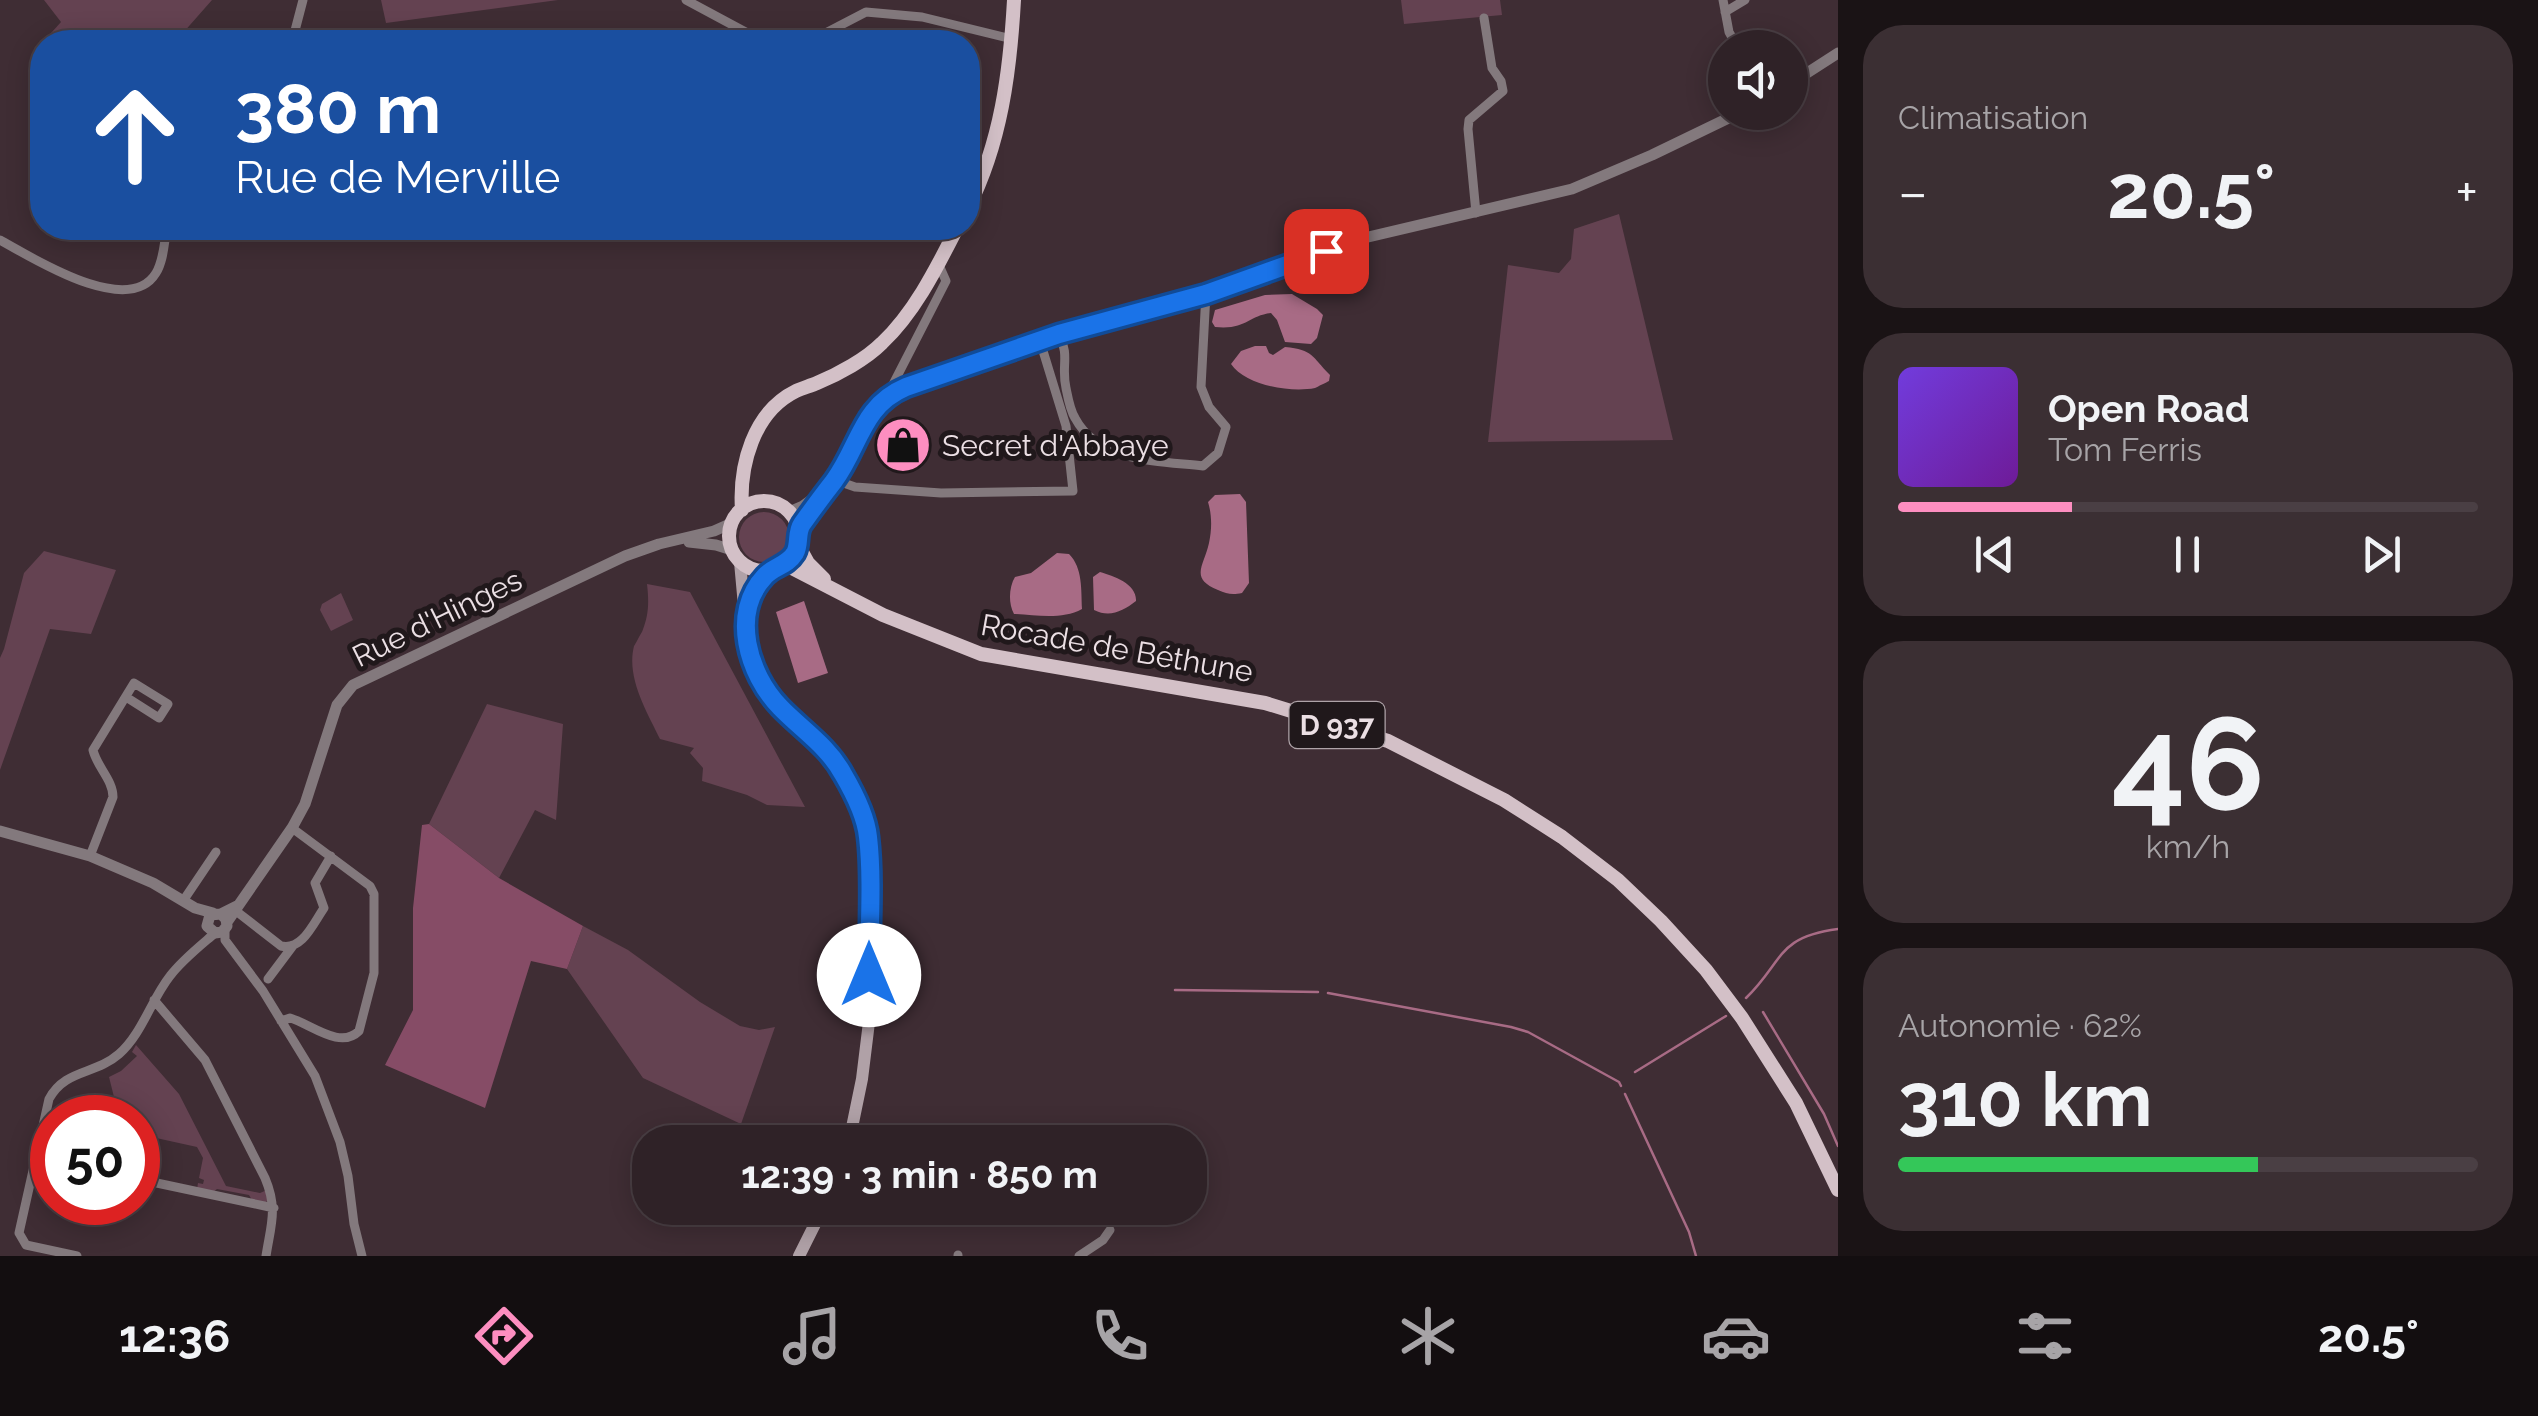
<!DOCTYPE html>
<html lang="fr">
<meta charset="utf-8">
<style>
body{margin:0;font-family:Raleway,sans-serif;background:#3b2f33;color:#f1f3f6;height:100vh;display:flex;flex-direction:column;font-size:38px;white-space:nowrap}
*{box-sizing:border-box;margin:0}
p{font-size:32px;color:#a7a4a7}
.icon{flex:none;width:55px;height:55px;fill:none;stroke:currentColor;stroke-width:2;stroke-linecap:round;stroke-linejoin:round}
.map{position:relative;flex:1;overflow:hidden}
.sheet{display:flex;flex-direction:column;gap:25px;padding:25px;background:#1a1315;width:700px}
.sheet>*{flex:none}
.guide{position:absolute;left:30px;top:30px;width:950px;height:210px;border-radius:40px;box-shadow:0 5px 25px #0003,0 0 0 2px #4a3f44;background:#1a4fa0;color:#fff;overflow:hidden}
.controls{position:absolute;left:1708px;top:30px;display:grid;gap:20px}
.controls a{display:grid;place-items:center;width:100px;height:100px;border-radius:50%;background:#2f2227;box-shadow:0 5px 25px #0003,0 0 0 2px #4a3f44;font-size:50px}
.speed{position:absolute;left:30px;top:1095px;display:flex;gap:20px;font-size:50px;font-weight:700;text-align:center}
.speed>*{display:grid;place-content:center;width:130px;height:130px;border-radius:50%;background:#2f2227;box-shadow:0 5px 25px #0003,0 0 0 2px #4a3f44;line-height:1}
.speed .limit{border:15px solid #d22;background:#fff;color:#111}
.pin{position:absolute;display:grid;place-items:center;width:85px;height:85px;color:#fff;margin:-42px;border-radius:20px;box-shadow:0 5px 15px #0006}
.me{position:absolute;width:110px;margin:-55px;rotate:0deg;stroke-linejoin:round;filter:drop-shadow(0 0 8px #0008)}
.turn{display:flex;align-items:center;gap:35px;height:210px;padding:0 40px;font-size:45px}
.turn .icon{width:130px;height:130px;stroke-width:2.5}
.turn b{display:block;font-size:70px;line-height:85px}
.big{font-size:75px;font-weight:700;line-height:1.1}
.sheet .card{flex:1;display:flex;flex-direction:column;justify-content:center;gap:15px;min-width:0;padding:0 35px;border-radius:40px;background:#3b2f33}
.sheet .dial{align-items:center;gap:0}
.dial b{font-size:130px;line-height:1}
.song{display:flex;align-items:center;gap:30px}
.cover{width:120px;height:120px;border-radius:15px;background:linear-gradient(135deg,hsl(260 70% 55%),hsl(280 70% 35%))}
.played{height:10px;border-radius:5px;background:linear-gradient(90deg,#fd8ec0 30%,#4a3f44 30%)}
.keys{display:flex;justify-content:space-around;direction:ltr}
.heat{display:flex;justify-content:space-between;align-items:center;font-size:55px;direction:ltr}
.charge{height:15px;border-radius:8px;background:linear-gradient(90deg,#34c759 62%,#4a3f44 0)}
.trip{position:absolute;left:632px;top:1125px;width:575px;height:100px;border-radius:40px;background:#2f2227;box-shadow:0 5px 25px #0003,0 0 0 2px #4a3f44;font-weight:700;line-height:100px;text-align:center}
.menu{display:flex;height:160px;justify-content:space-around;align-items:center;background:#130e10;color:#a7a4a7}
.menu .icon{width:70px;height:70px}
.menu .current{color:#fd8ec0}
.menu b{font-size:45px;color:#f1f3f6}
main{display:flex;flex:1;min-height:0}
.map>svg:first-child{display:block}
</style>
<main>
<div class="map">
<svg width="1838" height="1256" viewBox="0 0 1838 1256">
<rect width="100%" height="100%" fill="#3f2d34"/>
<path fill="#644251" d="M 44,0 L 212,0 L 175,42 L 43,42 L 61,22 Z
M 381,0 L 558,0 L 386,23 Z
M 1401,0 L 1500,0 L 1502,15 L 1404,24 Z
M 1619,214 L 1673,440 L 1488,442 L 1508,265 L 1559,273 L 1571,259 L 1574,229 Z
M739 537a25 25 0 1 1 50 0a25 25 0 1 1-50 0Z
M 44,551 L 116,570 L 91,634 L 50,629 L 0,770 L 0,658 L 4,649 L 24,573 Z
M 647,584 L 690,592 L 805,807 L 767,805 L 747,795 L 702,781 L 703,768 L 690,753 L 694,748 L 660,739 C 647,712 626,678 634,646 C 635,645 641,633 642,632 C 649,615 649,602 647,584 Z
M 341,593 L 353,620 L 331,631 L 320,610 L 322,604 Z
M 487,704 L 563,724 L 556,820 L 535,810 L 499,878 L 429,824 Z
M 583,926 L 628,950 L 700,1002 L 740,1026 L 759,1030 L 775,1027 L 741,1124 L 643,1078 L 567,969 Z
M 136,1045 L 179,1094 L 226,1186 L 260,1193 L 267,1190 L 268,1200 L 265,1203 L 252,1200 L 249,1195 L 217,1189 L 213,1192 L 197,1189 L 198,1183 L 203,1184 L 204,1180 L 199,1178 L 203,1158 L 197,1147 L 138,1134 L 138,1118 L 119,1117 L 109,1077 L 121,1071 L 137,1056 L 132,1052 Z"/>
<path fill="#864c66" d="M 429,824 L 499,878 L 583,926 L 567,969 L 531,961 L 485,1108 L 385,1065 L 413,1010 L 413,908 L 422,825 Z"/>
<path fill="#a86b85" d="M 1292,294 L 1317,309 L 1323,315 L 1317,338 L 1311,344 L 1285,342 L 1277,320 L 1271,313 C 1247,316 1247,330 1215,327 L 1212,322 L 1215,310 L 1265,295 Z
M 1255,346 L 1266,346 L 1269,353 L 1273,355 L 1285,347 C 1314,350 1311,356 1330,375 L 1329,381 C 1327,382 1317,387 1315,388 C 1290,393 1245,385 1231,364 L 1241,351 Z
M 1240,494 L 1246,502 L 1249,583 L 1242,593 C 1232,595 1227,594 1218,590 C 1189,578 1204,566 1209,543 C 1212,529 1212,515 1208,502 L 1215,495 Z
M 1057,553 L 1069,554 C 1083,568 1081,590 1082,609 C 1062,620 1036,615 1014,614 C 1008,603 1009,587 1015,577 L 1031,573 Z
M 1100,572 C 1114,576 1137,584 1136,601 C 1123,611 1110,618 1094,610 L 1093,577 Z
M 804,601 L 828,673 L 798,683 L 776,612 Z"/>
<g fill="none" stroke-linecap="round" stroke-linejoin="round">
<path stroke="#a86b85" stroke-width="2.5" d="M 1175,990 L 1318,992
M 1328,993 L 1511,1027 L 1528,1032 L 1619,1082 L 1621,1086
M 1746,998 C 1784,961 1776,937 1838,929
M 1763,1012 L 1824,1114 L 1838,1146
M 1635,1072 L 1726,1016
M 1625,1094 L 1689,1232 L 1696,1256"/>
<path stroke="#83797d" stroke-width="9" d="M 686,0 L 753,36 L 786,42
M 1723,0 L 1729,32 L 1738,48
M 1725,12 L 1745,0
M 292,42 L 303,0
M 790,42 L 816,38 L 866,12 L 922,17 L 1012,39
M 1476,213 L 1468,129 L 1469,120 L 1503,91 L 1501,81 L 1492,68 L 1484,18
M 0,240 C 31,257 128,319 156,273 C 164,260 164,242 167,228
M 1059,334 C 1070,356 1061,366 1066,388 C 1068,398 1070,410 1075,418 C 1099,463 1160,461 1203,466 L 1218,453 L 1226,427 L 1209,407 L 1201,387 L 1206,293
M 887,396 L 946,281 L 939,265
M 835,480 L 855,487 L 941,493 L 1073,491 L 1066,426 L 1040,341
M 90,856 L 113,797 C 113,780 97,767 93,750 L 134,683 L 168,704 L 159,718 L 126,697
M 183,901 L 216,852
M 236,911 L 281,946 C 302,951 313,924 324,908 L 315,883 L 331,856
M 225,929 L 225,940 L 263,991 L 315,1076 L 340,1142 L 348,1176 L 354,1224 L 362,1256
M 268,979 L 292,947
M 154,1000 L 205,1060 L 265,1178 C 278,1209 271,1224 266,1256
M 281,1021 L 290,1018 C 311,1024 340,1050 359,1031 L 374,973 L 374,894 L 370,886 L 292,828
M 138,1179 L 274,1208
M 77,1256 L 26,1245 L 19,1233 L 49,1099 C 65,1069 95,1075 119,1054 C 142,1034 151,1000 170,976 C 182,960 200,946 215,933
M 958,1256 L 958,1255
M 1079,1256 L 1103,1240 L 1110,1230"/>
<path stroke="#83797d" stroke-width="11" d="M 1790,84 L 1838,53
M 789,512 L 803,506 L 821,493
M 799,531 C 807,513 823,496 835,480 C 856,450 862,410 897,391 L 1059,334 L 1206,293 L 1364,238 L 1572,189 L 1652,155 L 1741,112
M 689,542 L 716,545 L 732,550
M 0,831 L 90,856 L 153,883 L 195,908 L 213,913
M 221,914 L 226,919 L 227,926 L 222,932 L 215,933 L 207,926 L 210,915 L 221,914 L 237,906
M 227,922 L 292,828 L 305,804 L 337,705 L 353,685 L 625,556 L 659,544 L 714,531 L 732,523"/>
<path stroke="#b0a1a7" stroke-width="12" d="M 740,562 L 748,650 L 760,680 L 778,706 L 819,744 L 842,772 L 868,834 L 870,1014 L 862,1079 L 849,1142
M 749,606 L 756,586 L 769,571
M 799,1256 L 823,1208"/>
<path stroke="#d3c0c7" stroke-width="14" d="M 968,208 C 1001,143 1010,72 1014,0
M729 536a35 35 0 1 1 70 0a35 35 0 1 1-70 0Z
M 742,510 C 739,466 753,412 796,391 C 802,388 810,386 817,383 C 839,374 866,359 882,343 C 915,312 937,267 957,228
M 798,545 L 808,563 L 824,579
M 781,567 L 790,567 L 883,615 L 981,654 L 1265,703 L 1388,741 L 1504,800 L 1562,837 L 1618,880 L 1661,921 L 1706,970 L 1742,1018 L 1796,1103 L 1838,1190"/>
</g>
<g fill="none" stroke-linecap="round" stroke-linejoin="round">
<g stroke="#114b97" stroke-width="25">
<path id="route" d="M 869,975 C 869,931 873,880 868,837 C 866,817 853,791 843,774 C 828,746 801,729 780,707 C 748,674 730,613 765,576 C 774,566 787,566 795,553 C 800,544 796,533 802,524 C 812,510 823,495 834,481 C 860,446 861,406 906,387 L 1059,334 L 1206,294 L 1326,251"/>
</g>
<use href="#route" stroke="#1a73e8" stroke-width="18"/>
</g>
<defs>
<g id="shop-disc" transform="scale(2.875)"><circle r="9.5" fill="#fd8ec0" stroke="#20181b"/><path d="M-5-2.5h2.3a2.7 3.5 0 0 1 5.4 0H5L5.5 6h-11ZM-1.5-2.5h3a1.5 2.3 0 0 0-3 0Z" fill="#111"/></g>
</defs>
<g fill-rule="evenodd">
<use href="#shop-disc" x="903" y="445"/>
</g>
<g text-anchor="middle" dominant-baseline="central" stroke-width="10" stroke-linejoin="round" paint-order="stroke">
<rect fill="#20181b" stroke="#aea3a8" stroke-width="2.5" x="1289.5" y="702" width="95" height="46" rx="8"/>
<g font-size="28" font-weight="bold" fill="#ebdfe4">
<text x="1337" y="725">D 937</text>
</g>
<g font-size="30" fill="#ebdfe4" stroke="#20181b" text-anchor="start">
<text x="942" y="445">Secret d'Abbaye</text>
</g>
<g font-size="30" fill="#ebdfe4" stroke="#20181b">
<text transform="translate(437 618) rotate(-26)">Rue d'Hinges</text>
<text transform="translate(1117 648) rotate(10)">Rocade de Béthune</text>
</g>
</g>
</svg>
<div class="controls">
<a><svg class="icon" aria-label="sound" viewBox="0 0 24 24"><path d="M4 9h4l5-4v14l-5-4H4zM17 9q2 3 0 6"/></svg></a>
</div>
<div class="speed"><div class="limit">50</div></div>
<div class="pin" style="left:1326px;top:251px;background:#d93025"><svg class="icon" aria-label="arrive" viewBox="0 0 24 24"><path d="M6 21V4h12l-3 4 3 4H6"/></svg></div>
<svg class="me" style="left:869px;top:975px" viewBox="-20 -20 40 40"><circle r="19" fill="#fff"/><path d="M0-13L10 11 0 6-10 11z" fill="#1a73e8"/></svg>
<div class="trip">12:39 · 3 min · 850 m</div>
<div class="guide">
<div class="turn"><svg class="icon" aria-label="ahead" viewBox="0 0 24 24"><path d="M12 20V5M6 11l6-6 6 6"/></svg><div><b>380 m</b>Rue de Merville</div></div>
</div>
</div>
<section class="sheet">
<div class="card"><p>Climatisation</p>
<div class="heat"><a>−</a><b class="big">20.5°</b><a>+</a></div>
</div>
<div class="card">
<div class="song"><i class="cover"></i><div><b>Open Road</b><p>Tom Ferris</p></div></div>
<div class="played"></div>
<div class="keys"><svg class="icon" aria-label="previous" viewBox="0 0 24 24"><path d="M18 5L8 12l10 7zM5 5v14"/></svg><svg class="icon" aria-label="pause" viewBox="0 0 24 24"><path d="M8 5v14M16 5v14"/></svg><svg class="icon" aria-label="next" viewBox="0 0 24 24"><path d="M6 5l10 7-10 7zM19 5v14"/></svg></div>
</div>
<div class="card dial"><b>46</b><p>km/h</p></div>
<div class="card"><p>Autonomie · 62%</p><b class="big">310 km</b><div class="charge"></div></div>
</section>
</main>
<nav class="menu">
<b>12:36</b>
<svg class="icon current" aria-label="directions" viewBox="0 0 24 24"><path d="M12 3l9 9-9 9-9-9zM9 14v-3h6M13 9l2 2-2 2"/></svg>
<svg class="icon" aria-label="music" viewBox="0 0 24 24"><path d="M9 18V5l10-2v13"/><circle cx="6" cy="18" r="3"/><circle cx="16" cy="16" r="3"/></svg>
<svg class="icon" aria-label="phone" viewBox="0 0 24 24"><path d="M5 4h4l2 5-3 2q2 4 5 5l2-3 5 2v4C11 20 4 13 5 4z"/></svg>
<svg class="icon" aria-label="climate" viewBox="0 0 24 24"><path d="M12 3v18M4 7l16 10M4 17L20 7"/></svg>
<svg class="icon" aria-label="car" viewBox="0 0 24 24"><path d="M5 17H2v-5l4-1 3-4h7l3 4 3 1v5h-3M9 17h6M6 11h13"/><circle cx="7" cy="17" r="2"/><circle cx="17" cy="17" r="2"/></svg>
<svg class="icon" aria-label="filters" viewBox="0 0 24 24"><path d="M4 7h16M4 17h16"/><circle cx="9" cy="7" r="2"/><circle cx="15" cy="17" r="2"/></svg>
<b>20.5°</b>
</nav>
